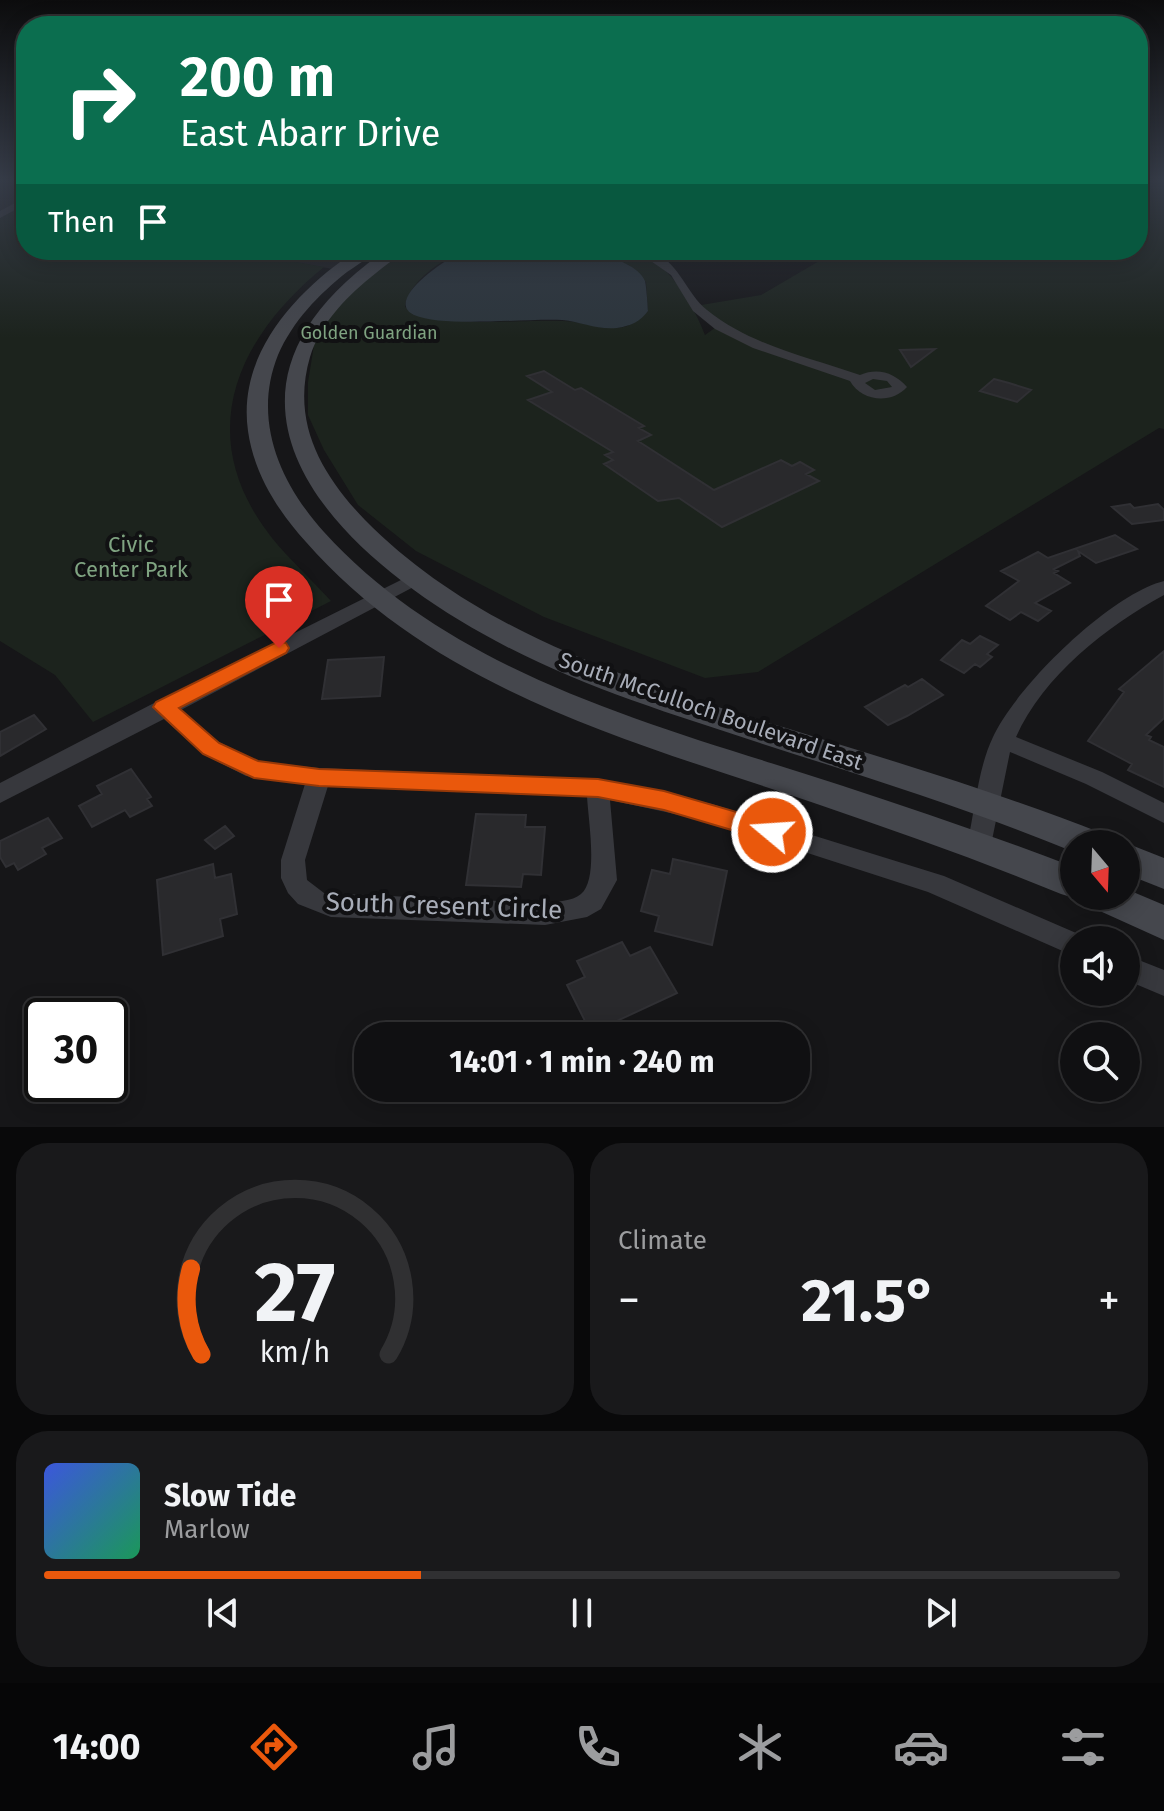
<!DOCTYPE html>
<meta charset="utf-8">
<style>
body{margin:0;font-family:"Fira Sans",sans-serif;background:#19191b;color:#f1f3f6;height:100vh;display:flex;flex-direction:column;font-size:30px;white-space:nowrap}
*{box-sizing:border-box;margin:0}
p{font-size:26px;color:#9c9d9f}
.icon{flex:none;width:44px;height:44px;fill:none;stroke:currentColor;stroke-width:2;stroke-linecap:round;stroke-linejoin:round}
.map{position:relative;height:1127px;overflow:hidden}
.drawer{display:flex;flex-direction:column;gap:16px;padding:16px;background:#09090a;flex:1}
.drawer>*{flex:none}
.guide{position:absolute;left:16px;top:16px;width:1132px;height:244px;border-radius:32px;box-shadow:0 4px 20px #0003,0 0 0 2px #303032;background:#0b6e4f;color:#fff;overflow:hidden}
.needle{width:52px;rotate:161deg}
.tools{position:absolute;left:1060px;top:830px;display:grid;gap:16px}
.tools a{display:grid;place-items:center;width:80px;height:80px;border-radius:50%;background:#101012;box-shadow:0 4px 20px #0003,0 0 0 2px #303032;font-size:40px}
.speed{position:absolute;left:24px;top:998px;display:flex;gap:16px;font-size:40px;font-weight:700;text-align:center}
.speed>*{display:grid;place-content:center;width:104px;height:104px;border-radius:50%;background:#101012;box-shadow:0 4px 20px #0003,0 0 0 2px #303032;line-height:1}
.speed .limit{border:4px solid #111;border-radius:12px;background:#fff;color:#111}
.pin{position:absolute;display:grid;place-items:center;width:68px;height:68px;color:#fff;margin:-82px -34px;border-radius:50% 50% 50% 0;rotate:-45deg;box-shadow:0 0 8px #0007}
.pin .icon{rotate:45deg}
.me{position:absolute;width:88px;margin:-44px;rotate:288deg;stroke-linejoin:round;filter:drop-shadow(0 0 6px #0008)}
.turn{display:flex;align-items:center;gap:28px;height:168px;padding:0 32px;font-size:36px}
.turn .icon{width:104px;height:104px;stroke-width:2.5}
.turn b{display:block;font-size:56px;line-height:68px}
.then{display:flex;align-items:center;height:76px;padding:0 32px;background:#0003;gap:16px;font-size:30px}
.big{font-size:60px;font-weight:700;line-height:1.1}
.drawer .tile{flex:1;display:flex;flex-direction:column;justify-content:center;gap:12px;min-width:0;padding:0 28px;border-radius:32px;background:#19191b}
.drawer .dial{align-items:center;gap:0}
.dial svg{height:208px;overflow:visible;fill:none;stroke:#303032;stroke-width:7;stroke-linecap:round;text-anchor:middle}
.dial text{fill:#f1f3f6;stroke:none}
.song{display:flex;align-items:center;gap:24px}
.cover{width:96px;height:96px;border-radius:12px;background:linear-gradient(135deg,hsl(230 70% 55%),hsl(150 70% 35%))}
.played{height:8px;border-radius:4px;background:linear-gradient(90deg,#ea580c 35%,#303032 35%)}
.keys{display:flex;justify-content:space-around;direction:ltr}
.heat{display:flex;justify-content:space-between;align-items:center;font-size:44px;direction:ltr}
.drawer .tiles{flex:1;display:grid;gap:16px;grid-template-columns:1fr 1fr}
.tile:last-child{grid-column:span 2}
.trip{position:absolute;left:354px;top:1022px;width:456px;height:80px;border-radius:32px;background:#101012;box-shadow:0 4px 20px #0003,0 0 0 2px #303032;font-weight:700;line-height:80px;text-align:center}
.menu{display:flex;height:128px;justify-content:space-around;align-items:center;background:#060607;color:#9c9d9f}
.menu .icon{width:56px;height:56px}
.menu .active{color:#ea580c}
.menu b{font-size:36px;color:#f1f3f6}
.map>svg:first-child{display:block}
</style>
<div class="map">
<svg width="1164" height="1127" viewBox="0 0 1164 1127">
<rect width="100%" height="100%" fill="#161618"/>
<path fill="#222225" d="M 0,180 L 26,180 L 26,200 L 0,215 Z
M 244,250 L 368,250 L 338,270 L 239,252 Z"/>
<path fill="#1c231d" d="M 1138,180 L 1164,180 L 1164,429 L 1159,428 L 758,672 L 705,678 L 544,617 L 416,551 L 358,505 L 324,450 L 308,415 L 308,382 L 316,333 L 341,297 L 404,250 L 466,250 C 444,257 407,283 405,307 C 432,330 524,319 562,321 C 580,321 599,329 617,328 C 631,327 639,320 648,311 L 646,282 L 629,265 L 574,250 C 593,250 619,245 636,251 C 669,263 693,304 705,335 L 719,325 L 701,305 L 761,295 L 838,250 L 1138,250 Z
M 26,200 L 26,250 L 243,250 L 240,252 L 324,267 C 234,340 193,438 272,538 C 290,560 312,580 331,601 L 93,722 L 55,675 L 0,641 L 0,215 Z"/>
<path fill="#2c353c" d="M 466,250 C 503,250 627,241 645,281 C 646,284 648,306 648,311 C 640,322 630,326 617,328 C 597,330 582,322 562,320 C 526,318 444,328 414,315 C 382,300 451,255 466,250 Z"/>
<path fill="#29292c" stroke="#303034" stroke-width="2" d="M 935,349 L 911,367 L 900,350 Z
M 544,371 L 575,390 L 581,388 L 644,426 L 639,428 L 651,435 L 638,441 L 714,490 L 781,460 L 792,466 L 800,462 L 814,470 L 806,474 L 819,481 L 722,527 L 679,498 L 658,501 L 604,464 L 613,460 L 605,455 L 613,452 L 528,400 L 552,392 L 527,376 Z
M 994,379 L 1009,383 L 1031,390 L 1017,402 L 980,391 Z
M 1130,504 L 1134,508 L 1158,504 L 1164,510 L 1164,520 L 1132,524 L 1112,507 Z
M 1115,535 L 1137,549 L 1096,563 L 1078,551 L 1080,556 L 1054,569 L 1058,571 L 1054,573 L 1070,583 L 1035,603 L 1051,611 L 1038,621 L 1021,612 L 1010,620 L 986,606 L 1019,581 L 1001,571 L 1038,552 L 1048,558 Z
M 980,636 L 998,645 L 987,654 L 992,657 L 980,667 L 975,664 L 964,673 L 941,660 L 962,640 L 970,644 Z
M 1164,651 L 1164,718 L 1146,735 L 1151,737 L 1149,740 L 1164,747 L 1164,787 L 1128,770 L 1132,764 L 1088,741 L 1124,692 L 1119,689 Z
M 384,657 L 380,696 L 322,699 L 328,660 Z
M 922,679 L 943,695 L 907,716 L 888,725 L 865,707 L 905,685 L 908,687 Z
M 34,715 L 46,729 L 0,756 L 0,732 Z
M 131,769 L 151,797 L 147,799 L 152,806 L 130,817 L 125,810 L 92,827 L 79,806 L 102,794 L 97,786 Z
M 476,814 L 526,815 L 525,827 L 545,827 L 541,875 L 523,874 L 521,887 L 466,885 Z
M 48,818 L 62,838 L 42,848 L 46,854 L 18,870 L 14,863 L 6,867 L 0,857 L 0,841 Z
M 225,826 L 234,836 L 215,849 L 205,840 Z
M 673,859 L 727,871 L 712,945 L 655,931 L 659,916 L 641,911 L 652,870 L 670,874 Z
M 213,864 L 215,878 L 231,874 L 237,914 L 220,919 L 223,936 L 163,955 L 157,880 Z
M 622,942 L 630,956 L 650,947 L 677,993 L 591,1033 L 567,985 L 585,977 L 577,961 Z"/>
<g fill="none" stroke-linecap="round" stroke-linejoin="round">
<path fill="#37383d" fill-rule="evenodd" d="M 26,197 L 26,204 L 0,218 L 0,211 Z
M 635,250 C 678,250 681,289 707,310 C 750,345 808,357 860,375 C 878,367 895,373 907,387 C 891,405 861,401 850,381 L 753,348 L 715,329 L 693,311 L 671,275 ZM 873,379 L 887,381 L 892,387 L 875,390 L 865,383 Z
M 415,573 L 421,575 L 424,579 L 421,583 L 181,710 L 219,742 L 258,762 L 319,768 L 598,779 L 712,804 L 944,876 L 1083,936 L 1085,940 L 1074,940 L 1074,956 L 928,892 L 712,822 L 610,800 L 617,880 L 601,909 L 587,917 L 545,925 L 331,917 L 298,904 L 288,893 L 281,878 L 281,860 L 305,784 L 246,776 L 203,754 L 164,719 L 0,803 L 0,783 L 156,702 ZM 328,786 L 587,796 C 588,819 599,879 581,894 C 572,902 556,901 545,903 L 324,893 L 307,880 L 305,860 Z
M 1164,581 L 1164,595 C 1107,626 1043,676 1016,737 L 1102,772 L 1164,803 L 1164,823 L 1086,784 L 1010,752 L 991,845 L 988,852 L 979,855 L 970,852 L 967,845 C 975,810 978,768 993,737 C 1016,687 1109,595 1164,581 Z
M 1126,955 L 1164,970 L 1164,996 L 1126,980 Z"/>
<path fill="#45474d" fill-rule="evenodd" d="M 357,250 L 376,250 C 368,259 357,265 347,272 C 318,295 293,321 278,355 C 252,420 280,483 324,532 C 456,677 659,726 840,785 C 918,811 997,837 1074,867 L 1074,896 L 1081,896 L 1074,898 L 1061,894 C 981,861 899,832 817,804 C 637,743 436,691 306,542 C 278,511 254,474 248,431 C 237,353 297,290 357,250 Z
M 386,250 L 404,250 C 396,259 385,265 376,273 C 348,295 321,322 310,357 C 291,422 321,474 365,520 C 496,653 691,697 864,752 C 945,777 1025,803 1104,834 L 1110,844 L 1074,844 L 1074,852 C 972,810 866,777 760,743 C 671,714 579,686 496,641 C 333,554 176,396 386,250 Z
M 1126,843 L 1164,858 L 1164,889 L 1126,874 Z
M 1126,889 L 1164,905 L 1164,940 L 1091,907 L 1086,896 L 1126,896 Z"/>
</g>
<linearGradient id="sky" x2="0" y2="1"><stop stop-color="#0c0c0d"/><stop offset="0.53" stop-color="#363c48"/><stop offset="1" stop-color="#363c48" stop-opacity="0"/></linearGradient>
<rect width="1164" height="338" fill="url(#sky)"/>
<path fill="#ea580c" stroke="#983908" stroke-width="2" d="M 279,641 L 286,643 L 289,648 L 286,653 L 179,708 L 219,743 L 258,761 L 319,769 L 598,779 L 664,791 L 781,825 L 784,832 L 781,839 L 772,842 L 664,810 L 598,797 L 319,786 L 254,778 L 203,754 L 153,707 L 156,702 Z"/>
<g text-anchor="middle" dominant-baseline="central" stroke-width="8" stroke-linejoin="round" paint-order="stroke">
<g font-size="18" fill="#7fa381" stroke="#111113">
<text x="369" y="333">Golden Guardian</text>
</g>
<g font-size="22" fill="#7fa381" stroke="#111113">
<text x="131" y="544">Civic<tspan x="131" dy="25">Center Park</tspan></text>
</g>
<g font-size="22" fill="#a8adb8" stroke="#111113">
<text transform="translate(711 711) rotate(19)">South McCulloch Boulevard East</text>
</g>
<g font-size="26" fill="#a8adb8" stroke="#111113">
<text transform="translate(444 906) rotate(2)">South Cresent Circle</text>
</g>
</g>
</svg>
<div class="tools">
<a><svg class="needle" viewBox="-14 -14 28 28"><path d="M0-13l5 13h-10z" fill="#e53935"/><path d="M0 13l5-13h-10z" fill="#9c9d9f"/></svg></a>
<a><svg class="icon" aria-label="sound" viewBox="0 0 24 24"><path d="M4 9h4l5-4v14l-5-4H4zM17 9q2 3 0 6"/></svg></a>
<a><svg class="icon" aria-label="search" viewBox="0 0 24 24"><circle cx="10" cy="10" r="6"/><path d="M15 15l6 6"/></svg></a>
</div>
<div class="speed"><div class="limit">30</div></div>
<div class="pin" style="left:279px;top:648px;background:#d93025"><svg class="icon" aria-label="arrive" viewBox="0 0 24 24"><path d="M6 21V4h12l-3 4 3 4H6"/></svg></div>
<svg class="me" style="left:772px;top:832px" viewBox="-20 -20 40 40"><circle r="17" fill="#ea580c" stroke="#fff" stroke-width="3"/><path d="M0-11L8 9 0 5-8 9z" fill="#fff"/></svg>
<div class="trip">14:01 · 1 min · 240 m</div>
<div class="guide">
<div class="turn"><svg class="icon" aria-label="right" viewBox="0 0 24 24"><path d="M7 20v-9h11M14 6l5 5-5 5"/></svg><div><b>200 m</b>East Abarr Drive</div></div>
<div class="then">Then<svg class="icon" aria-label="arrive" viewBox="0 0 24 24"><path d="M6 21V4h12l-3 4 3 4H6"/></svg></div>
</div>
</div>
<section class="drawer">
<div class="tiles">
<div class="tile dial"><svg viewBox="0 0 100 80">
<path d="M14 69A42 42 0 1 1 86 69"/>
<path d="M14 69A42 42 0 0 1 10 36" stroke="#ea580c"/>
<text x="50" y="56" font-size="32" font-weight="700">27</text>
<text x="50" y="72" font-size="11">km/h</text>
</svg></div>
<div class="tile"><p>Climate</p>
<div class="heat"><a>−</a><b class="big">21.5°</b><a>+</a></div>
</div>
<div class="tile">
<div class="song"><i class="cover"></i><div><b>Slow Tide</b><p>Marlow</p></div></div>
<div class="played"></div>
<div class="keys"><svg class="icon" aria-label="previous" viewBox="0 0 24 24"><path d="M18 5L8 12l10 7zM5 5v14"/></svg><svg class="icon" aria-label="pause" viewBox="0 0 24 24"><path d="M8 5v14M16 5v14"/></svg><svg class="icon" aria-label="next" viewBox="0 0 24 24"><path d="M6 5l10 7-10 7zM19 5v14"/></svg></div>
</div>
</div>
</section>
<nav class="menu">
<b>14:00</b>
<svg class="icon active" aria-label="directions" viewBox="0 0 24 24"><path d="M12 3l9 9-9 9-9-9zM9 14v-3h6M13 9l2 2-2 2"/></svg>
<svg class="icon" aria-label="music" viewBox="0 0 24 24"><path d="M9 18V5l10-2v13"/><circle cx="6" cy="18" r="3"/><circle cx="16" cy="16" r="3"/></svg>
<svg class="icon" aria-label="phone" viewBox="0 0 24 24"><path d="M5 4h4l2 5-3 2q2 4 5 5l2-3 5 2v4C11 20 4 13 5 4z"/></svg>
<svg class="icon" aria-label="climate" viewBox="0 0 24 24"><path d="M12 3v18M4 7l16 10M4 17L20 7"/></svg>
<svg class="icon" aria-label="car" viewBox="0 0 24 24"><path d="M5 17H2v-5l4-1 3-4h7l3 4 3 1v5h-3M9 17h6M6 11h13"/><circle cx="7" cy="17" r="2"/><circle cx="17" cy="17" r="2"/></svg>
<svg class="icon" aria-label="filters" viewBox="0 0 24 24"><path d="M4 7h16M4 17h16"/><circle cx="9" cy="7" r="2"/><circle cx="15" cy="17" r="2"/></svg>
</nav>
